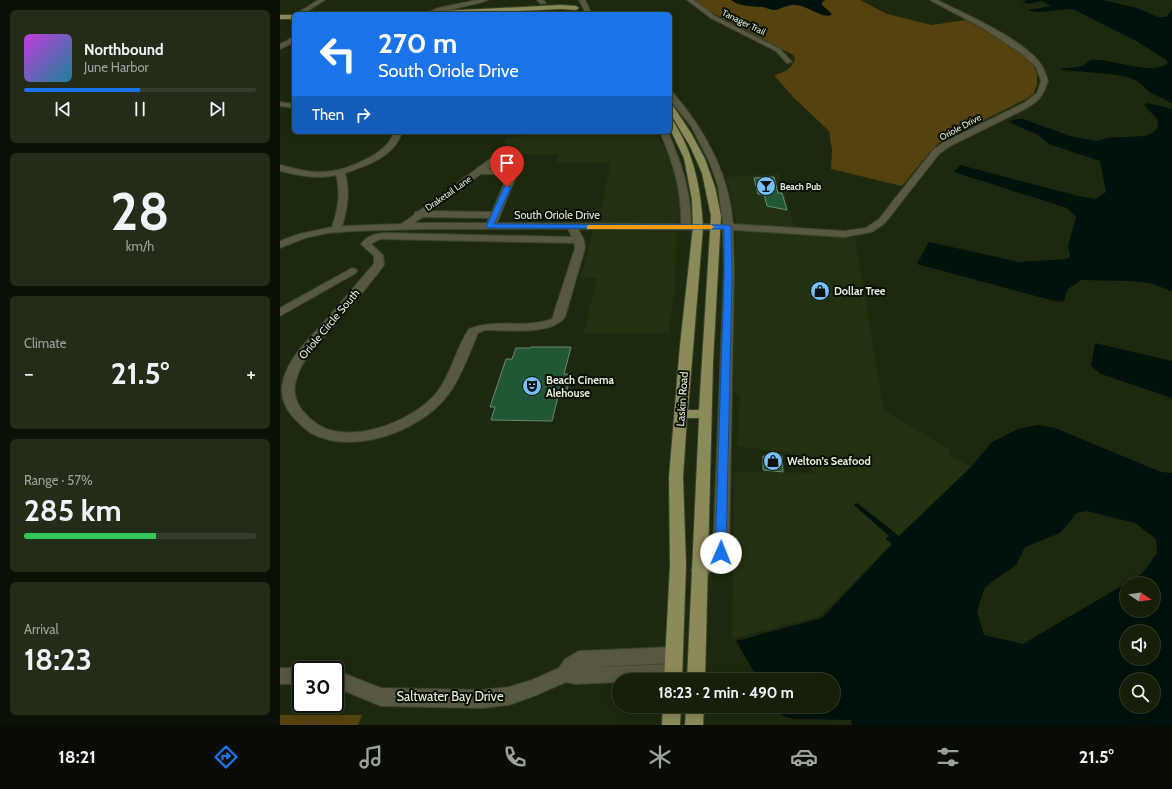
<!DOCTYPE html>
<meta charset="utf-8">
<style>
body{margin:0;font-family:Cabin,sans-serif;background:#222c18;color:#f1f3f6;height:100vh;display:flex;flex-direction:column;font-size:15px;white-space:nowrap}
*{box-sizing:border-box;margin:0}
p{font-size:13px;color:#9da29c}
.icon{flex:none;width:22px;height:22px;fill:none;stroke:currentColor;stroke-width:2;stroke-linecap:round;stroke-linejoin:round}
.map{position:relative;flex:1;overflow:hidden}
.sheet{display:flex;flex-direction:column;gap:10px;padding:10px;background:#0c1106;width:280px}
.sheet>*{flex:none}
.hud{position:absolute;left:12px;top:12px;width:380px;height:122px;border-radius:6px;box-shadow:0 2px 10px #0003,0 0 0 1px #343d2b;background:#1a73e8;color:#fff;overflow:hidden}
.needle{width:26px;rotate:103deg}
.fabs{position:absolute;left:840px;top:577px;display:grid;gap:8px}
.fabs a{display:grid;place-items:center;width:40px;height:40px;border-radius:50%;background:#151f0a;box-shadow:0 2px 10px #0003,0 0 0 1px #343d2b;font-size:20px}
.speed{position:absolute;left:12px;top:661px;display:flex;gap:8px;font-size:20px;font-weight:700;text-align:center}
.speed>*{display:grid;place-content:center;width:52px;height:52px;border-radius:50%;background:#151f0a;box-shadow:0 2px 10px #0003,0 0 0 1px #343d2b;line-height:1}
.speed .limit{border:2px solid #111;border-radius:6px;background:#fff;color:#111}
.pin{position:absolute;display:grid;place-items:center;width:34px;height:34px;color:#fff;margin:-41px -17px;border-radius:50% 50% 50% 0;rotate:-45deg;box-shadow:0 0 4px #0007}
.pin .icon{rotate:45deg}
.me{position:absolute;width:44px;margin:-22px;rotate:1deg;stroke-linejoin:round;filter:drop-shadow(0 0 3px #0008)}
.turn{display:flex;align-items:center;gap:14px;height:84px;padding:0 20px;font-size:18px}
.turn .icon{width:52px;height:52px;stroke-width:2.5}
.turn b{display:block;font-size:28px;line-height:34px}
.then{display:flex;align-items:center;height:38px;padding:0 20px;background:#0003;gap:8px;font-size:15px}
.big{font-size:30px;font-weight:700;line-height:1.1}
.sheet .card{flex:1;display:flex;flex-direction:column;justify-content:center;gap:6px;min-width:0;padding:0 14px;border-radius:6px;background:#222c18}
.sheet .dial{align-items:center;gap:0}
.dial b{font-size:52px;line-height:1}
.song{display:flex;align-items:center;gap:12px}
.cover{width:48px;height:48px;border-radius:6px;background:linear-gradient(135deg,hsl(290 70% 55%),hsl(190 70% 35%))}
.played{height:4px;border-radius:2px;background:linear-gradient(90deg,#1a73e8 50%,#343d2b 50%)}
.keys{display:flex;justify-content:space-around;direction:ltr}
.heat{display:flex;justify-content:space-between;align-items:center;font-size:22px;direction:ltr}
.charge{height:6px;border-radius:3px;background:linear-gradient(90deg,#34c759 57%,#343d2b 0)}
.trip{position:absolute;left:332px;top:673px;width:228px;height:40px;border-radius:20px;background:#151f0a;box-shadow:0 2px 10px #0003,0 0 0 1px #343d2b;font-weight:700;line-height:40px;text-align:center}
.menu{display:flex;height:64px;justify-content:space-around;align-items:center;background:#080c04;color:#9da29c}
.menu .icon{width:28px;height:28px}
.menu .active{color:#1a73e8}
.menu b{font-size:18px;color:#f1f3f6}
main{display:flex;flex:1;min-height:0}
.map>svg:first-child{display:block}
</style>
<main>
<section class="sheet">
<div class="card">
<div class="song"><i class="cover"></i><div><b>Northbound</b><p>June Harbor</p></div></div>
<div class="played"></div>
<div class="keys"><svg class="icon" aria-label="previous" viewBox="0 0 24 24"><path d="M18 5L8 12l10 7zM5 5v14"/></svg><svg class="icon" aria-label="pause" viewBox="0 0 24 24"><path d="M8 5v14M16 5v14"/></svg><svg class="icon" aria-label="next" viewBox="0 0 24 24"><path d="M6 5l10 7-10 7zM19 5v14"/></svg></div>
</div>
<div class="card dial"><b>28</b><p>km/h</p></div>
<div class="card"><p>Climate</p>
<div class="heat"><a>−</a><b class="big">21.5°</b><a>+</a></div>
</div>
<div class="card"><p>Range · 57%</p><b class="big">285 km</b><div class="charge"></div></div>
<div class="card"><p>Arrival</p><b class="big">18:23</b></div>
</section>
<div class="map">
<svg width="892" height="725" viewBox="0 0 892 725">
<rect width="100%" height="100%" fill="#1c290e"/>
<path fill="#223210" d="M 267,132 L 376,132 L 386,151 L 397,184 L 400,202 L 400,220 L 393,223 L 316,224 L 325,194 L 330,163 L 276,162 L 279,155 L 228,154 L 225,139 Z
M 499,174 L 516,234 L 575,237 L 604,410 L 670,450 L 668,454 L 691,467 L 619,536 L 577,503 L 574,505 L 610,536 L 606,539 L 612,544 L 540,616 L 452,639 L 454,472 L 535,473 L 516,454 L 457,446 L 460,394 L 454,393 L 454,295 L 456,223 L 449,187 L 445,177 Z
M 313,231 L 393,232 L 397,234 L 394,295 L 389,333 L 304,333 L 317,278 L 300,278 Z"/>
<path fill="#56420f" d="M 414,0 L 580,0 L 607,14 L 652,25 L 685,20 L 729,43 L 751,62 L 757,73 L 757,85 L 753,94 L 746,99 L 659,143 L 650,152 L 622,186 L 551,169 L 552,150 L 549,131 L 513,97 L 494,75 C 503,73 514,68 515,58 L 513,55 L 427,10 Z
M 0,715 L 82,715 L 78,725 L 0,725 Z"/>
<path fill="#00120d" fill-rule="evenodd" d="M 451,0 L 545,0 L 542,2 L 542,5 L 552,14 C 545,21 527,5 516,5 C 508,4 502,9 495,10 C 491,10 487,8 483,7 C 472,6 460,7 451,0 Z
M 747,0 L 823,0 L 857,8 L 878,17 L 886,17 L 892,10 L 892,103 L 871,93 L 856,80 L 848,77 L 830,74 L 783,70 L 780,68 C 790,68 803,69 810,60 C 831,57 872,77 888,63 L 886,60 L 858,42 L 795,10 C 779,7 763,16 748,10 L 772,6 L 761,1 L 748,4 L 742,2 Z
M 868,103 L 892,109 L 892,291 L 869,283 L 848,281 L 801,280 L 788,289 L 784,301 L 778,302 L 637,264 L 649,242 L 739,262 L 786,259 L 790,257 L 788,246 L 796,217 L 787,208 L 674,172 L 680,165 L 798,196 L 815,199 L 826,192 L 820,161 L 769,144 L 758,135 L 729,122 L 736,119 L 743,119 L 790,136 L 816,141 L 828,138 L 865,136 L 872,133 L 878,128 L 877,119 L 864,105 Z
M 815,343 L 892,361 L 892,398 L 821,374 L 811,366 Z
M 758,425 L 775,428 L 881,472 L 892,473 L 892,725 L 572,725 L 571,720 L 514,719 L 503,716 L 496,706 L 553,706 L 553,680 L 479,680 L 456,641 L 542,618 L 612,544 L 606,539 L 609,536 L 574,505 L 577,503 L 619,536 L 691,467 L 712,442 L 738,429 ZM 807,511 L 855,523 L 876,539 L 877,553 L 862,574 L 743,644 L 704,635 L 697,611 L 705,587 L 736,565 L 745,547 L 780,533 L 797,513 ZM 847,584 L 873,584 L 873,610 L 847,610 ZM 847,632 L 873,632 L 873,658 L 847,658 ZM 847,680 L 873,680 L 873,706 L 847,706 Z"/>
<path fill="#215734" stroke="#6b8973" d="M 494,177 L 498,193 L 502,193 L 507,210 L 487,206 L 484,194 L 478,194 L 474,178 Z
M 251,347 L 291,347 L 284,374 L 291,374 L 287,390 L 280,389 L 272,421 L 211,420 L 215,407 L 210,407 L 226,359 L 232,359 L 236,348 L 250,348 Z
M 483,456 L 502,456 L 503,472 L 483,470 Z"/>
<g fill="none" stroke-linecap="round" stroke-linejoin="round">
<g stroke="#38442b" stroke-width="2">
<path id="minor" d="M 38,0 L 45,0 L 23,14 L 16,14 Z
M 197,0 L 208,0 C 203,3 152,14 145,14 L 158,8 Z
M 257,0 L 263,0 L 266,3 L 261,4 Z
M 299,0 L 305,0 L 312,14 L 306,14 Z
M 407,0 L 414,0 L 435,16 L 500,49 L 512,62 L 507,63 L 496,51 L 431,18 Z
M 650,0 L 657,0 C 685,14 746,40 762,66 C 765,71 766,76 768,81 C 763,96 759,101 745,109 L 670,146 L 659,154 L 605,223 L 592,232 L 564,237 L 453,230 L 454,270 L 449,553 C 442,566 433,572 419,577 L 413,575 L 411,570 L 413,565 L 424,561 L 433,552 L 444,270 L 443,230 L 298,229 L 304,240 L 305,248 L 285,317 C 271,336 226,330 205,330 L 198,333 C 187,358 178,388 157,407 C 126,435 70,454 31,433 C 24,429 18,422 13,417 C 4,407 0,394 3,381 C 9,357 29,339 44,322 C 61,303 77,283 94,264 L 94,256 L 81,244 C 88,235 96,233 108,233 L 292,237 L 288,229 L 143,229 L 74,231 L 48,233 L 25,238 L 0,248 L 0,241 L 19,234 L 52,227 C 58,209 61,194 56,175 C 37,180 19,175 0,171 L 0,165 C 14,168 28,173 43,172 C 66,171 107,155 114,132 L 122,132 C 115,156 87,166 65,173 C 70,192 68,207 62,226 L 121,224 L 134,215 L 135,212 L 139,211 L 210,159 L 213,158 L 217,161 L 208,169 L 230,169 L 235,159 L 239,156 L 243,159 L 217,223 L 401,224 C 402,191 393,162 380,132 L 388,132 C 401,162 411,191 411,224 L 443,224 L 438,186 L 429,161 L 411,126 L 390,100 L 390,93 L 393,93 C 426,131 449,174 453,224 L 564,231 L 586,228 L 599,219 L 653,150 L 664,142 L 744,103 L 757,93 L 761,81 L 756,67 L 742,54 L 701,27 ZM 201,174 L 228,174 L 212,212 L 150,211 ZM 143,217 L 209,218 L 207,223 L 134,223 ZM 100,239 L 294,243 L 295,248 L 272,319 C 245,329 216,318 189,329 C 176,348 172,372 158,391 C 135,421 66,449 33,421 C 20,410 11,398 16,380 C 21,362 34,348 46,335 C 65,312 87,289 104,265 L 103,255 L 91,244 Z
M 259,10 L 265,14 L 258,14 L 256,12 Z
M 14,37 L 14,42 L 0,49 L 0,44 Z
M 0,102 L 14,104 L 14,108 L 0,106 Z
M 72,268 L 76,269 L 77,271 L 76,273 L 0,316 L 0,308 Z
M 394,647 L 400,649 L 403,655 L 400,661 L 394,663 L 301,668 L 393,664 L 399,666 L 402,672 L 399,678 L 393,680 L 339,680 L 339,682 L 296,684 L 286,682 L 254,696 L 229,705 L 202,708 L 101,706 L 55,687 L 55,670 L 101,688 L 202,690 L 229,687 L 252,680 L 279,668 L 285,659 L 299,651 Z
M 0,668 L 21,668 L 27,670 L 21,670 L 21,684 L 0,684 Z"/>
</g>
<g stroke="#38442b" stroke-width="2">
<path id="major" d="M 281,5 L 296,6 L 299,8 L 296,10 L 281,9 L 177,14 L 140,14 L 143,12 Z
M 0,15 L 14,15 L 14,19 L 0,19 Z
M 390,106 L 393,106 L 411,133 L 425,159 L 435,187 L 441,216 L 433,362 L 425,680 L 407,680 L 419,418 L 407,418 L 403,477 L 406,565 L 402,680 L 384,680 L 390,565 L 389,477 L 400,345 L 413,227 L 412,200 L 404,158 L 390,129 L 390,121 L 393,121 C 414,153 421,189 423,227 L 408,410 L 419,410 L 431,216 L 422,173 L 410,146 L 390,113 Z
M 383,706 L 401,706 L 400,725 L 382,725 Z
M 406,706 L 424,706 L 423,725 L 405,725 Z"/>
</g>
<use href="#minor" fill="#585840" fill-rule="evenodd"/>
<use href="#major" fill="#8b8b59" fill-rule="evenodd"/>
</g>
<path fill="#1a73e8" stroke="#114b97" d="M 225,185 L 231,187 L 214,224 L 448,225 L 451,227 L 452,279 L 446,553 L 445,556 L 441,557 L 436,556 L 435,553 L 444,279 L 444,229 L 207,228 L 206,227 Z"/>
<path fill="#f59e0b" d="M 309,225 L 431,225 L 434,227 L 431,229 L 307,229 L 307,226 Z"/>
<defs>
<g id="bar-disc" transform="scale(1)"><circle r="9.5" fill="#76c0f7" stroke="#0a0f05"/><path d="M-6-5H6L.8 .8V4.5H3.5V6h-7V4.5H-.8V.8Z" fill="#111"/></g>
<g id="shop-disc" transform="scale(1)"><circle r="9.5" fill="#76c0f7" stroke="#0a0f05"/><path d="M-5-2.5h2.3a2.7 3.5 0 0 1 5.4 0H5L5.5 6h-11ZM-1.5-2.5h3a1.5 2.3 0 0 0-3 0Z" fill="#111"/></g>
<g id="theatre-disc" transform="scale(1)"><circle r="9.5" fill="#76c0f7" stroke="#0a0f05"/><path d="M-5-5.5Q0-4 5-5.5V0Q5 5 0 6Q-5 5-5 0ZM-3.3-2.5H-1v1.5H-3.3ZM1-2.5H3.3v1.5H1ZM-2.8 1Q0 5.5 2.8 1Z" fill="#111"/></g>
</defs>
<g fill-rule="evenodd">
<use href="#bar-disc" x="486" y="186"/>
<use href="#shop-disc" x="540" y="291"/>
<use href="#theatre-disc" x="252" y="386"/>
<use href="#shop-disc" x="493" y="461"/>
</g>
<g text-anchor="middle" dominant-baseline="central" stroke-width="4" stroke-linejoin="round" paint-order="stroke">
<g font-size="9" fill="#e3ecdb" stroke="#0a0f05">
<text transform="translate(464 22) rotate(26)">Tanager Trail</text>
<text transform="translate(680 127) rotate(-28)">Oriole Drive</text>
<text transform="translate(168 193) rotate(-35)">Draketail Lane</text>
</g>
<g font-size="9" font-weight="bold" fill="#e3ecdb" stroke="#0a0f05" text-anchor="start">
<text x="500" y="186">Beach Pub</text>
</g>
<g font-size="11" fill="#e3ecdb" stroke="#0a0f05">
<text x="277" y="215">South Oriole Drive</text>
<text transform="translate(49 324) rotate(-50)">Oriole Circle South</text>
<text transform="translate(402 399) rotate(-86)">Laskin Road</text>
</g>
<g font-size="11" font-weight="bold" fill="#e3ecdb" stroke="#0a0f05" text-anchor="start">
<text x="554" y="291">Dollar Tree</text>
<text x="266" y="380">Beach Cinema<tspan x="266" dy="13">Alehouse</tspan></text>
<text x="507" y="461">Welton’s Seafood</text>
</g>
<g font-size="13" fill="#e3ecdb" stroke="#0a0f05">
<text x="170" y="696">Saltwater Bay Drive</text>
</g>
</g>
</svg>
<div class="fabs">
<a><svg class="needle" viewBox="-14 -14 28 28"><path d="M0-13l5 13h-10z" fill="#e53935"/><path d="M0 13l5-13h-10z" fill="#9da29c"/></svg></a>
<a><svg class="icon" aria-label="sound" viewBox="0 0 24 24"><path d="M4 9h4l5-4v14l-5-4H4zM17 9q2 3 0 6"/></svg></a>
<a><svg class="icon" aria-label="search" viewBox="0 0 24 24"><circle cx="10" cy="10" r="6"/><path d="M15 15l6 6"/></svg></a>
</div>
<div class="speed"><div class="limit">30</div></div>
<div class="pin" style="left:227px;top:187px;background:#d93025"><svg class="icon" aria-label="arrive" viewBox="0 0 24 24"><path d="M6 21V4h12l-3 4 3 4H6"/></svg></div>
<svg class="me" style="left:441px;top:553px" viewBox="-20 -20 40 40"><circle r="19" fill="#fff"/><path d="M0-13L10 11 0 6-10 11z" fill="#1a73e8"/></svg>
<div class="trip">18:23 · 2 min · 490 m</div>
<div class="hud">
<div class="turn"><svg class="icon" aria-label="left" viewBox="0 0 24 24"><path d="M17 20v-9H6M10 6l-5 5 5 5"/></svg><div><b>270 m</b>South Oriole Drive</div></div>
<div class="then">Then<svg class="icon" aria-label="right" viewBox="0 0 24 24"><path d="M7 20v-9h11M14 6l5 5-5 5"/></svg></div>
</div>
</div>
</main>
<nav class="menu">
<b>18:21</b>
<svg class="icon active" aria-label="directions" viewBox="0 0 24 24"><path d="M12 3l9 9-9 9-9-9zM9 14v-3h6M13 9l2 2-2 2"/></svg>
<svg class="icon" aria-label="music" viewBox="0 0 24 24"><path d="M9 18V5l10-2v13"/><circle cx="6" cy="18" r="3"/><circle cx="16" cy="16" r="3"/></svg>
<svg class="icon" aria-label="phone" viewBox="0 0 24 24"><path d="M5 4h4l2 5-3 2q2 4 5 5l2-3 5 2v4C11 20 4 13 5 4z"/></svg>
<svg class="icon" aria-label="climate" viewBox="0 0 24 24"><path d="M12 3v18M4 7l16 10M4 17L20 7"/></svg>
<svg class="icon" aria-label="car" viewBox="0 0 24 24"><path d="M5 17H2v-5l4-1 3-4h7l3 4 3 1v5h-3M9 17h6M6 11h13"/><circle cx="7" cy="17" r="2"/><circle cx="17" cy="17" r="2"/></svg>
<svg class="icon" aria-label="filters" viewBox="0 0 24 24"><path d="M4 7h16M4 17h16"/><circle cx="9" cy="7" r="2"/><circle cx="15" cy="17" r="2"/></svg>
<b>21.5°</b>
</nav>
